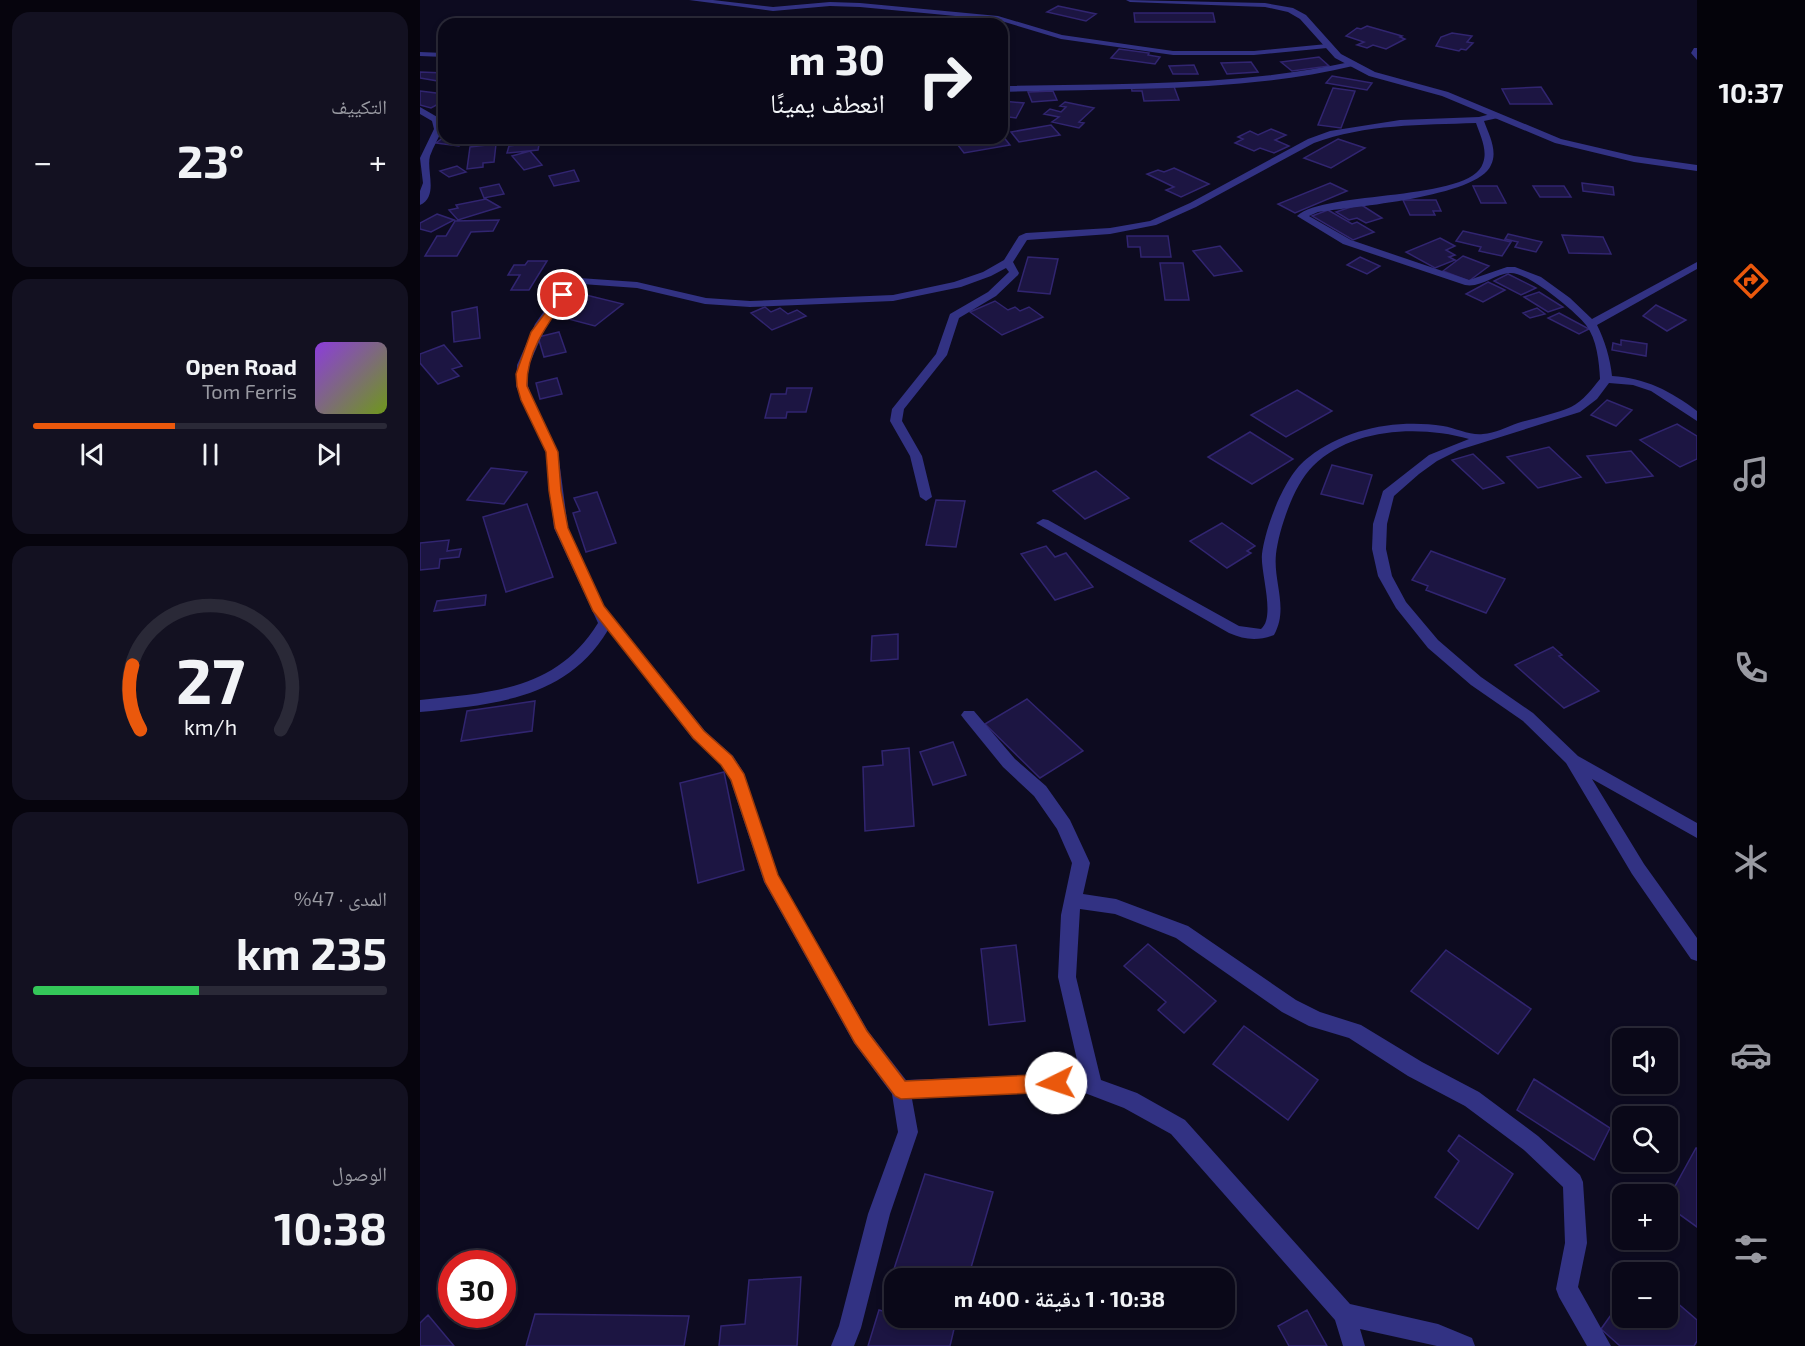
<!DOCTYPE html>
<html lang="ar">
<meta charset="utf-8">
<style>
body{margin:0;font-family:"Exo 2","Noto Naskh Arabic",sans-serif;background:#131121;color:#f1f3f6;direction:rtl;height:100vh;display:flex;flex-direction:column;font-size:22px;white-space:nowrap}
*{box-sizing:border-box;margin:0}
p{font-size:20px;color:#999aa2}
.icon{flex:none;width:33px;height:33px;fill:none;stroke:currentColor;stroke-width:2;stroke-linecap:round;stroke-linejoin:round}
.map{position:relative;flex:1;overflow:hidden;direction:ltr}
.drawer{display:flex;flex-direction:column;gap:12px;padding:12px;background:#06040d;width:420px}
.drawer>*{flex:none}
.banner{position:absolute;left:18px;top:18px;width:570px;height:126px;border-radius:18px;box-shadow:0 3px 9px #0003,0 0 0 2px #2a2937;direction:rtl;background:#0a0818;color:#f1f3f6;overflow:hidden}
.controls{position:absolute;left:1192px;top:1028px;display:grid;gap:12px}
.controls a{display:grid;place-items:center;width:66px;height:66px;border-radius:12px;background:#0a0818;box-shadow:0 3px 9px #0003,0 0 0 2px #2a2937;font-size:30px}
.speed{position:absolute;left:18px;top:1250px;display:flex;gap:12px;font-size:30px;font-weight:700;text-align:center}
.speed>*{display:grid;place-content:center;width:78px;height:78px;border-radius:50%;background:#0a0818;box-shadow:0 3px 9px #0003,0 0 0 2px #2a2937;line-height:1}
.speed .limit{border:9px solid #d22;background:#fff;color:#111}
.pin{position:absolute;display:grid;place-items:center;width:51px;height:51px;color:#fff;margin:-26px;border:3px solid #fff;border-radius:50%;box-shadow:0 2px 6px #0007}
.me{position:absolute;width:66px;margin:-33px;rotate:266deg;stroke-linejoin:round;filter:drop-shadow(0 0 4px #0008)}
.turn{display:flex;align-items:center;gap:21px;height:126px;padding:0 24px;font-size:27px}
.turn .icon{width:78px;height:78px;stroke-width:2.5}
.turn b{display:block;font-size:42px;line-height:51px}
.big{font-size:45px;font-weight:700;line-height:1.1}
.drawer .tile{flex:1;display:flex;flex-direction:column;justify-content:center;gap:9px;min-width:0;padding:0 21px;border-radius:18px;background:#131121}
.drawer .dial{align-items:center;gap:0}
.dial svg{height:156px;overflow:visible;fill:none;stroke:#2a2937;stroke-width:7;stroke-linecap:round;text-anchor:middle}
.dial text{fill:#f1f3f6;stroke:none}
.song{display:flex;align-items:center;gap:18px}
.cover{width:72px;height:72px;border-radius:9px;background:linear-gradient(135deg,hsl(270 70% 55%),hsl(80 70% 35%))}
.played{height:6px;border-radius:3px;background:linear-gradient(90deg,#ea580c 40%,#2a2937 40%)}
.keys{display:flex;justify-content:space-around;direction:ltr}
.heat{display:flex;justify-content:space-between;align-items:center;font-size:33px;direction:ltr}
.charge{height:9px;border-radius:4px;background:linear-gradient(90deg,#34c759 47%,#2a2937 0)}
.trip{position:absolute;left:464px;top:1268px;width:351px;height:60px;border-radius:18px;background:#0a0818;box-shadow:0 3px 9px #0003,0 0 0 2px #2a2937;font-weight:700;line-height:60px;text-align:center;direction:rtl}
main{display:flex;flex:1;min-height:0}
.dock{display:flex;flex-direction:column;width:108px;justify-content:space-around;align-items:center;background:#04030a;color:#999aa2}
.dock .icon{width:42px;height:42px}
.dock .active{color:#ea580c}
.dock b{font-size:27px;color:#f1f3f6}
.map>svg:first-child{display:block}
</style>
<main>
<nav class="dock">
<b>10:37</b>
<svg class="icon active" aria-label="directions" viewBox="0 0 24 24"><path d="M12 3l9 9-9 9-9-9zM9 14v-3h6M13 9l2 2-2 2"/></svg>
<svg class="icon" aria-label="music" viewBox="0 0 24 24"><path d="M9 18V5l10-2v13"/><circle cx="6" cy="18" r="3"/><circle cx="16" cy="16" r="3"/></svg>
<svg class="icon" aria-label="phone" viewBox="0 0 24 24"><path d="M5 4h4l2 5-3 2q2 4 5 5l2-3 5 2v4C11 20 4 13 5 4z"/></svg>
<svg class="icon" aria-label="climate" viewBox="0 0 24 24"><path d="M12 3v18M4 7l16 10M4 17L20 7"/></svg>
<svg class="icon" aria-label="car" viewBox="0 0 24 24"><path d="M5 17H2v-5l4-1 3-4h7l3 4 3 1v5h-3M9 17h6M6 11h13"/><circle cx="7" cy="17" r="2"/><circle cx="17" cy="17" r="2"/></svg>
<svg class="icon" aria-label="filters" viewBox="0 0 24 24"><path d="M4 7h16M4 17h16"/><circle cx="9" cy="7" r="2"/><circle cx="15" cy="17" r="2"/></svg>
</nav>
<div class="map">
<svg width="1277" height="1346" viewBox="0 0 1277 1346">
<rect width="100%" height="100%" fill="#0d0b20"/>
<path fill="#1c1542" stroke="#312570" stroke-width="1.5" d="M 638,6 L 676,14 L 666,21 L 627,12 Z
M 714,13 L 793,13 L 795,22 L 715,22 Z
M 947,26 L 982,36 L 980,37 L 985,39 L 966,49 L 953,45 L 947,48 L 937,45 L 944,42 L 926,36 L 937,28 L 941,29 Z
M 1032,33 L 1052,36 L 1047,42 L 1053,43 L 1046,50 L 1041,49 L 1039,51 L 1016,46 L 1021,37 Z
M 699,49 L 729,53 L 728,55 L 740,57 L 735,64 L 691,58 Z
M 899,57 L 909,66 L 872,71 L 861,62 Z
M 831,62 L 838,72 L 807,74 L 801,63 Z
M 774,65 L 778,74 L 753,74 L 749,66 Z
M 0,72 L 24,73 L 24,82 L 0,78 Z
M 912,76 L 952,83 L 947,90 L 906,83 Z
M 753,84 L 759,100 L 724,101 L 722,91 L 712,91 L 711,85 Z
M 1121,87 L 1132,104 L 1090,104 L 1082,89 Z
M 913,88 L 935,91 L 921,128 L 898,125 Z
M 0,91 L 24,94 L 24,101 L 11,108 L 0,105 Z
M 633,91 L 637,100 L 612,102 L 608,92 Z
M 582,101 L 604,103 L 596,118 L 582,116 Z
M 645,102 L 674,108 L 659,122 L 664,123 L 659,128 L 632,122 L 639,117 L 624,114 L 630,109 L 641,112 L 646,107 L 640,106 Z
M 631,125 L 640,135 L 599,142 L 591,132 Z
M 851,129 L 866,135 L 855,140 L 869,146 L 854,153 L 840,148 L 834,151 L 815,143 L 823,139 L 818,137 L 830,131 L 838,135 Z
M 582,135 L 590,145 L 544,153 L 534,140 L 582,138 Z
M 24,137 L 24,138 L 49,138 L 39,146 L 16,143 Z
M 58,138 L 81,138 L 67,145 L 52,141 Z
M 153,138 L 172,138 L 168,144 L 149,144 Z
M 918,139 L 945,148 L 911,168 L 884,158 Z
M 120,140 L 118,150 L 87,153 L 89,146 L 96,145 L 96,142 Z
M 76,144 L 74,162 L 63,163 L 63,167 L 47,169 L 50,147 Z
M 110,151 L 122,165 L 104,170 L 92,156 Z
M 37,166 L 46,172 L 29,177 L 20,171 Z
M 754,168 L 789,184 L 761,197 L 746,190 L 754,187 L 727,174 L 738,170 L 744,172 Z
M 154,170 L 159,181 L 134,186 L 129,176 Z
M 910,183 L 927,191 L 875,213 L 858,204 Z
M 1162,183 L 1193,187 L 1194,195 L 1163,191 Z
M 79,184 L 84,194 L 64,198 L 60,188 Z
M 1053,186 L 1077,186 L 1086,203 L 1061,203 Z
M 1113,186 L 1144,186 L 1151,197 L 1120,197 Z
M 66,199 L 80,207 L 38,220 L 29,210 L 38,208 L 36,205 Z
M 983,200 L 1016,200 L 1021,211 L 1013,211 L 1015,215 L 990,215 Z
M 940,204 L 962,218 L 946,223 L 937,218 L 929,220 L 916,212 Z
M 908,210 L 932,224 L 937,222 L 954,232 L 933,240 L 892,216 Z
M 17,214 L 34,220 L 11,232 L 0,229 L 0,223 Z
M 79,220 L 73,231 L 51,232 L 37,256 L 5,256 L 17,236 L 26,236 L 35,221 Z
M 1043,231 L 1091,242 L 1082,256 L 1059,251 L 1061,247 L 1036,241 Z
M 1088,234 L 1122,242 L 1116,252 L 1095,247 L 1098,242 L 1085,239 Z
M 1142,235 L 1183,237 L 1191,254 L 1149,253 Z
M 707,236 L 748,236 L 751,257 L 721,257 L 720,247 L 708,247 Z
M 1020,238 L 1035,246 L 1026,250 L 1035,255 L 1029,257 L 1035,260 L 1015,268 L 986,252 Z
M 800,246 L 822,271 L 794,276 L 773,251 Z
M 1043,256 L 1069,266 L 1049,281 L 1023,271 Z
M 608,257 L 638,259 L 630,294 L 598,291 Z
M 940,257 L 960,266 L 947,274 L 927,265 Z
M 108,261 L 127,261 L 109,290 L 91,290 L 100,275 L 88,275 L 94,265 L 105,265 Z
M 740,263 L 763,263 L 769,300 L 745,300 Z
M 1088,274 L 1116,288 L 1101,295 L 1074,281 Z
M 1068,282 L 1085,290 L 1063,302 L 1046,294 Z
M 1119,292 L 1143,307 L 1128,312 L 1104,297 Z
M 166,295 L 203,304 L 175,326 L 137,316 Z
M 575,301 L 588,310 L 595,307 L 600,311 L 609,307 L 623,317 L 582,335 L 550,312 Z
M 1236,305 L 1266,320 L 1247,331 L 1223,316 Z
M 57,307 L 60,338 L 34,342 L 32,312 Z
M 345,307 L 351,312 L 360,308 L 368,314 L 377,310 L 386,316 L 352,330 L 331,313 Z
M 1117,308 L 1125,314 L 1110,318 L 1103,313 Z
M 1139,313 L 1169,329 L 1159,334 L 1128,318 Z
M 139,332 L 146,352 L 124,357 L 118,337 Z
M 1201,340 L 1227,344 L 1226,356 L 1192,350 L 1193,343 L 1201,345 Z
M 24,345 L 42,366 L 32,369 L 39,376 L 18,384 L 0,363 L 0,354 Z
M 137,378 L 142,394 L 120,399 L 116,383 Z
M 367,388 L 392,388 L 386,412 L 367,412 L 366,418 L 345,418 L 351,394 L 366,394 Z
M 877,390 L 912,411 L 866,437 L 831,415 Z
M 1187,400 L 1212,410 L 1196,426 L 1171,415 Z
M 1257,424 L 1277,436 L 1277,459 L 1260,467 L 1220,440 Z
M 830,432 L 873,459 L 832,484 L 788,457 Z
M 1129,447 L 1161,477 L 1118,488 L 1087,457 Z
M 1211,451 L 1233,476 L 1186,483 L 1167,456 Z
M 1053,454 L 1084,483 L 1063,489 L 1032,460 Z
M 912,465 L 952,475 L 943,504 L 901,494 Z
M 71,468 L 107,472 L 84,504 L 47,500 Z
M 676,471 L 709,498 L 665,519 L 633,491 Z
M 177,492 L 196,543 L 166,552 L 153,513 L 160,511 L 154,498 Z
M 516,500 L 545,501 L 536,547 L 506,545 Z
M 107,504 L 133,577 L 86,592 L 63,517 Z
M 802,523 L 835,546 L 827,551 L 831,553 L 807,568 L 770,541 Z
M 29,540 L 27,551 L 41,549 L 39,557 L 20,559 L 19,568 L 0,570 L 0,543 Z
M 626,546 L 635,557 L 646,553 L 673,587 L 635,600 L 601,554 Z
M 1011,551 L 1085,579 L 1066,613 L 1006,590 L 1008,586 L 992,580 Z
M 66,595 L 65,605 L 14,611 L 17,601 Z
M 478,634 L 478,659 L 451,661 L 452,636 Z
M 1133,647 L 1142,655 L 1139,656 L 1179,691 L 1144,708 L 1095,665 Z
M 607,699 L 663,751 L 620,778 L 565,724 Z
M 115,701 L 112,731 L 41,741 L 47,711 Z
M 533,742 L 546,775 L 513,785 L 500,752 Z
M 489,748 L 494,826 L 445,831 L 443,767 L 463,765 L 462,751 Z
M 304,772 L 324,870 L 278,883 L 260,783 Z
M 728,944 L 796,1001 L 764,1033 L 738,1010 L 746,1002 L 704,966 Z
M 596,945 L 605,1021 L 569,1025 L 561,949 Z
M 1026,950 L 1111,1009 L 1078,1054 L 991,991 Z
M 824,1026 L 898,1080 L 868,1120 L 793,1064 Z
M 1114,1079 L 1190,1128 L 1174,1160 L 1097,1110 Z
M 1039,1135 L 1093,1174 L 1058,1229 L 1015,1197 L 1039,1161 L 1028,1151 Z
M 1276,1148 L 1277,1148 L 1277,1227 L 1248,1206 L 1248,1199 Z
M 505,1174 L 573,1192 L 548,1278 L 494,1278 L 473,1272 Z
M 381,1277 L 377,1346 L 299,1346 L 301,1326 L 325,1324 L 329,1280 Z
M 1248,1295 L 1277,1320 L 1277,1341 L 1274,1346 L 1200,1346 L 1181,1329 L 1203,1298 L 1203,1317 L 1248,1317 Z
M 459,1310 L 474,1314 L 474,1317 L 487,1317 L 534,1329 L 530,1346 L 448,1346 Z
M 887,1310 L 907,1346 L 869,1346 L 858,1326 Z
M 115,1314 L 269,1316 L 264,1346 L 106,1346 Z
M 8,1315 L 34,1346 L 0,1346 L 0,1323 Z"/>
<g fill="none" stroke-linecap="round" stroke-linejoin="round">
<path fill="#323283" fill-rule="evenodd" d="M 269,0 L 293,0 L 353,7 L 410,2 L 440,3 L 578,16 L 642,35 L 753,51 L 834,51 L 907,44 L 911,46 L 907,48 L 834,55 L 753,55 L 641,39 L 578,20 L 440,7 L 410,6 L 353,11 Z
M 1274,48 L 1277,48 L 1277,60 L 1271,53 Z
M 0,52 L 24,53 L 24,57 L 0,56 Z
M 930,62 L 933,62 L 933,66 C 820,93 698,88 582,92 L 582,86 C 698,83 816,87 930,62 Z
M 0,107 L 19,118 L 22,129 C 19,138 13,147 10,156 C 6,171 19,196 0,205 L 0,191 L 3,183 L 0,158 L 14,129 L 12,121 L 0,114 Z
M 1075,113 L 1078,114 L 1078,118 L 1064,121 C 1069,135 1078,151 1071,165 C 1058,197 931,207 898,212 L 889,216 L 931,240 L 1049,280 L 1087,267 L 1095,267 L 1121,277 L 1150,298 L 1172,319 L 1277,262 L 1277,269 L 1177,325 C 1185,341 1190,358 1192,376 C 1225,378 1251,391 1277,411 L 1277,421 L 1231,391 L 1213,385 L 1189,383 L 1177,399 L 1160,412 L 1039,450 L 1017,461 L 999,474 L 974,496 L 967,524 L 966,549 L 972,576 L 986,602 L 1018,640 L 1061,677 L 1113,713 L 1158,756 L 1277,823 L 1277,838 L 1172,779 L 1224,864 L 1277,938 L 1277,961 L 1271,959 L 1212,874 L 1146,763 L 1103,721 L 1051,685 L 1008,648 L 976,608 L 958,576 L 952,549 L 953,524 L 963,491 L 1009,455 L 1049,439 C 999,425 932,428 893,466 C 874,484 859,529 856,554 C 853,582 869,608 854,635 C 838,641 825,640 809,633 L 616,523 L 623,519 L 628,520 L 819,626 L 841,629 C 856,617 840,572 842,554 C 846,525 865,474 889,457 C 926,428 978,419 1023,426 C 1035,428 1052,436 1063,434 C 1075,433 1087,427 1098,423 C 1115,418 1135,414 1151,407 C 1163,401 1172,389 1180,379 C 1179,362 1177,339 1166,325 C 1155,311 1108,272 1090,273 C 1075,274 1061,288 1045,285 L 923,244 L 877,216 C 905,190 1051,202 1063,163 C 1068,150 1060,135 1056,123 C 1002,125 945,124 894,143 L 776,207 L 736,225 L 690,234 L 607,240 L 593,262 L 599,273 L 598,275 L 576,296 L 539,318 L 527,355 L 484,409 L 482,421 L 502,456 L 512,497 L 506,501 L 500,497 L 490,456 L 470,421 L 472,409 L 516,354 L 530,314 L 568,292 L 589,272 L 586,268 L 571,276 L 541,287 L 473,301 L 330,307 L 285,304 L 217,288 L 162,284 L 137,308 L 127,324 L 109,365 L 108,374 L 108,386 L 113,400 L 138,452 L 148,528 L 184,606 L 285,731 L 313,756 L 324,773 L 358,875 L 448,1031 L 486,1080 L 660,1073 L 638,977 L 641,915 L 652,863 L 637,829 L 614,796 L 583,767 L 544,719 L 541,715 L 544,711 L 554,711 L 595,759 L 626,786 L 650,820 L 670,863 L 663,894 L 696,899 L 768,926 L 876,1000 L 900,1012 L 941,1025 L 1002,1062 L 1059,1092 L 1118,1136 L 1160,1175 L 1163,1182 L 1167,1243 L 1158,1287 L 1191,1346 L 1167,1346 L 1139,1297 L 1136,1289 L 1145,1243 L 1143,1187 L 1104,1150 L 1045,1106 L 988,1076 L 929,1038 L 889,1026 L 862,1012 L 756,938 L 695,914 L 660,909 L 656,977 L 681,1080 L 717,1093 L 765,1120 L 930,1304 L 1018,1324 L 1052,1338 L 1055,1346 L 1017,1346 L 940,1329 L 945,1346 L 923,1346 L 915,1320 L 751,1134 L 704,1108 L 657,1090 L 492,1099 L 498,1132 L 470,1214 L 441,1328 L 434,1346 L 411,1346 L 419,1326 L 448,1214 L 478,1132 L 472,1094 L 434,1043 L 344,882 L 310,779 L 301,764 L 273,739 L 188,630 C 146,700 74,704 0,712 L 0,700 C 72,692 136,691 178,623 L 134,528 L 126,452 L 96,386 L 97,365 L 115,324 L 129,304 L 159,278 L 217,282 L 286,298 L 330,301 L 473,295 L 534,282 L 563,272 L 584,260 L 599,236 L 606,233 L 690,228 L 730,221 L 770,203 L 888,139 L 910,131 L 980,120 L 1059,117 Z"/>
<path fill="#323283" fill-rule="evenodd" d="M 706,0 L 845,3 L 873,8 L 886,15 L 921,54 L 955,72 L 1028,92 L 1141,139 L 1214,156 L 1277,165 L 1277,171 L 1214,162 L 1135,143 L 1022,96 L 949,76 L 915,58 L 880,19 L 868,12 L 845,7 L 710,2 Z"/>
</g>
<path fill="#ea580c" stroke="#983908" stroke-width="1.5" d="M 140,293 L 148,295 C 129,322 106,351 107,386 L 138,452 L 141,491 L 148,528 L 184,606 L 284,731 L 312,756 L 324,774 L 358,875 L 447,1031 L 485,1081 L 636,1074 L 642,1077 L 644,1083 L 642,1089 L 636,1092 L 481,1099 L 475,1096 L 435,1043 L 345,882 L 311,780 L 301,765 L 273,738 L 173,611 L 135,528 L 129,491 L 126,452 L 101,400 L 97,386 L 96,374 L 111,332 Z"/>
</svg>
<div class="controls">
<a><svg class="icon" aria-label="sound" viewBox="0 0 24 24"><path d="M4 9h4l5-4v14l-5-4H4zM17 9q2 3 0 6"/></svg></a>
<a><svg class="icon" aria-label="search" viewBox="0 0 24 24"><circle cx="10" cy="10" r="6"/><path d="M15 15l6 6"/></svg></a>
<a>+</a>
<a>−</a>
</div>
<div class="speed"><div class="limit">30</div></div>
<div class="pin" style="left:143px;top:295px;background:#d93025"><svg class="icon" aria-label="arrive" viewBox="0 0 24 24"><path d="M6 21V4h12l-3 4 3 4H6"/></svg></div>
<svg class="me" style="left:636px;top:1083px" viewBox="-20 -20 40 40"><circle r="19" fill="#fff"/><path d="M0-13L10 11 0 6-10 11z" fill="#ea580c"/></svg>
<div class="trip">10:38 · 1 دقيقة · 400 m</div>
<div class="banner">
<div class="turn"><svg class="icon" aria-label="right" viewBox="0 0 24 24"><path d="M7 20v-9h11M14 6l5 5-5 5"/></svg><div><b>30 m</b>انعطف يمينًا</div></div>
</div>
</div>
<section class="drawer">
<div class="tile"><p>التكييف</p>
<div class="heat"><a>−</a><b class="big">23°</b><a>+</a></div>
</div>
<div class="tile">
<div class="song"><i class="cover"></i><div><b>Open Road</b><p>Tom Ferris</p></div></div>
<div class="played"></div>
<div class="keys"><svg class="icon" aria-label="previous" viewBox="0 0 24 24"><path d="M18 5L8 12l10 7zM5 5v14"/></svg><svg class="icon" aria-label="pause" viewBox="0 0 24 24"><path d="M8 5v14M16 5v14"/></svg><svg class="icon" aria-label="next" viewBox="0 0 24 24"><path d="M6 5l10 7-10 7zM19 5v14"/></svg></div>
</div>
<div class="tile dial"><svg viewBox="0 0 100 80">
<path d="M14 69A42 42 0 1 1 86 69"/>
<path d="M14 69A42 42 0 0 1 10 36" stroke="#ea580c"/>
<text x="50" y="56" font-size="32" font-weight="700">27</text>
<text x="50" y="72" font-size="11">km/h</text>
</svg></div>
<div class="tile"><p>المدى · 47%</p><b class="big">235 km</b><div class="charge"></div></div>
<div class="tile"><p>الوصول</p><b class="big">10:38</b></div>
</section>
</main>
